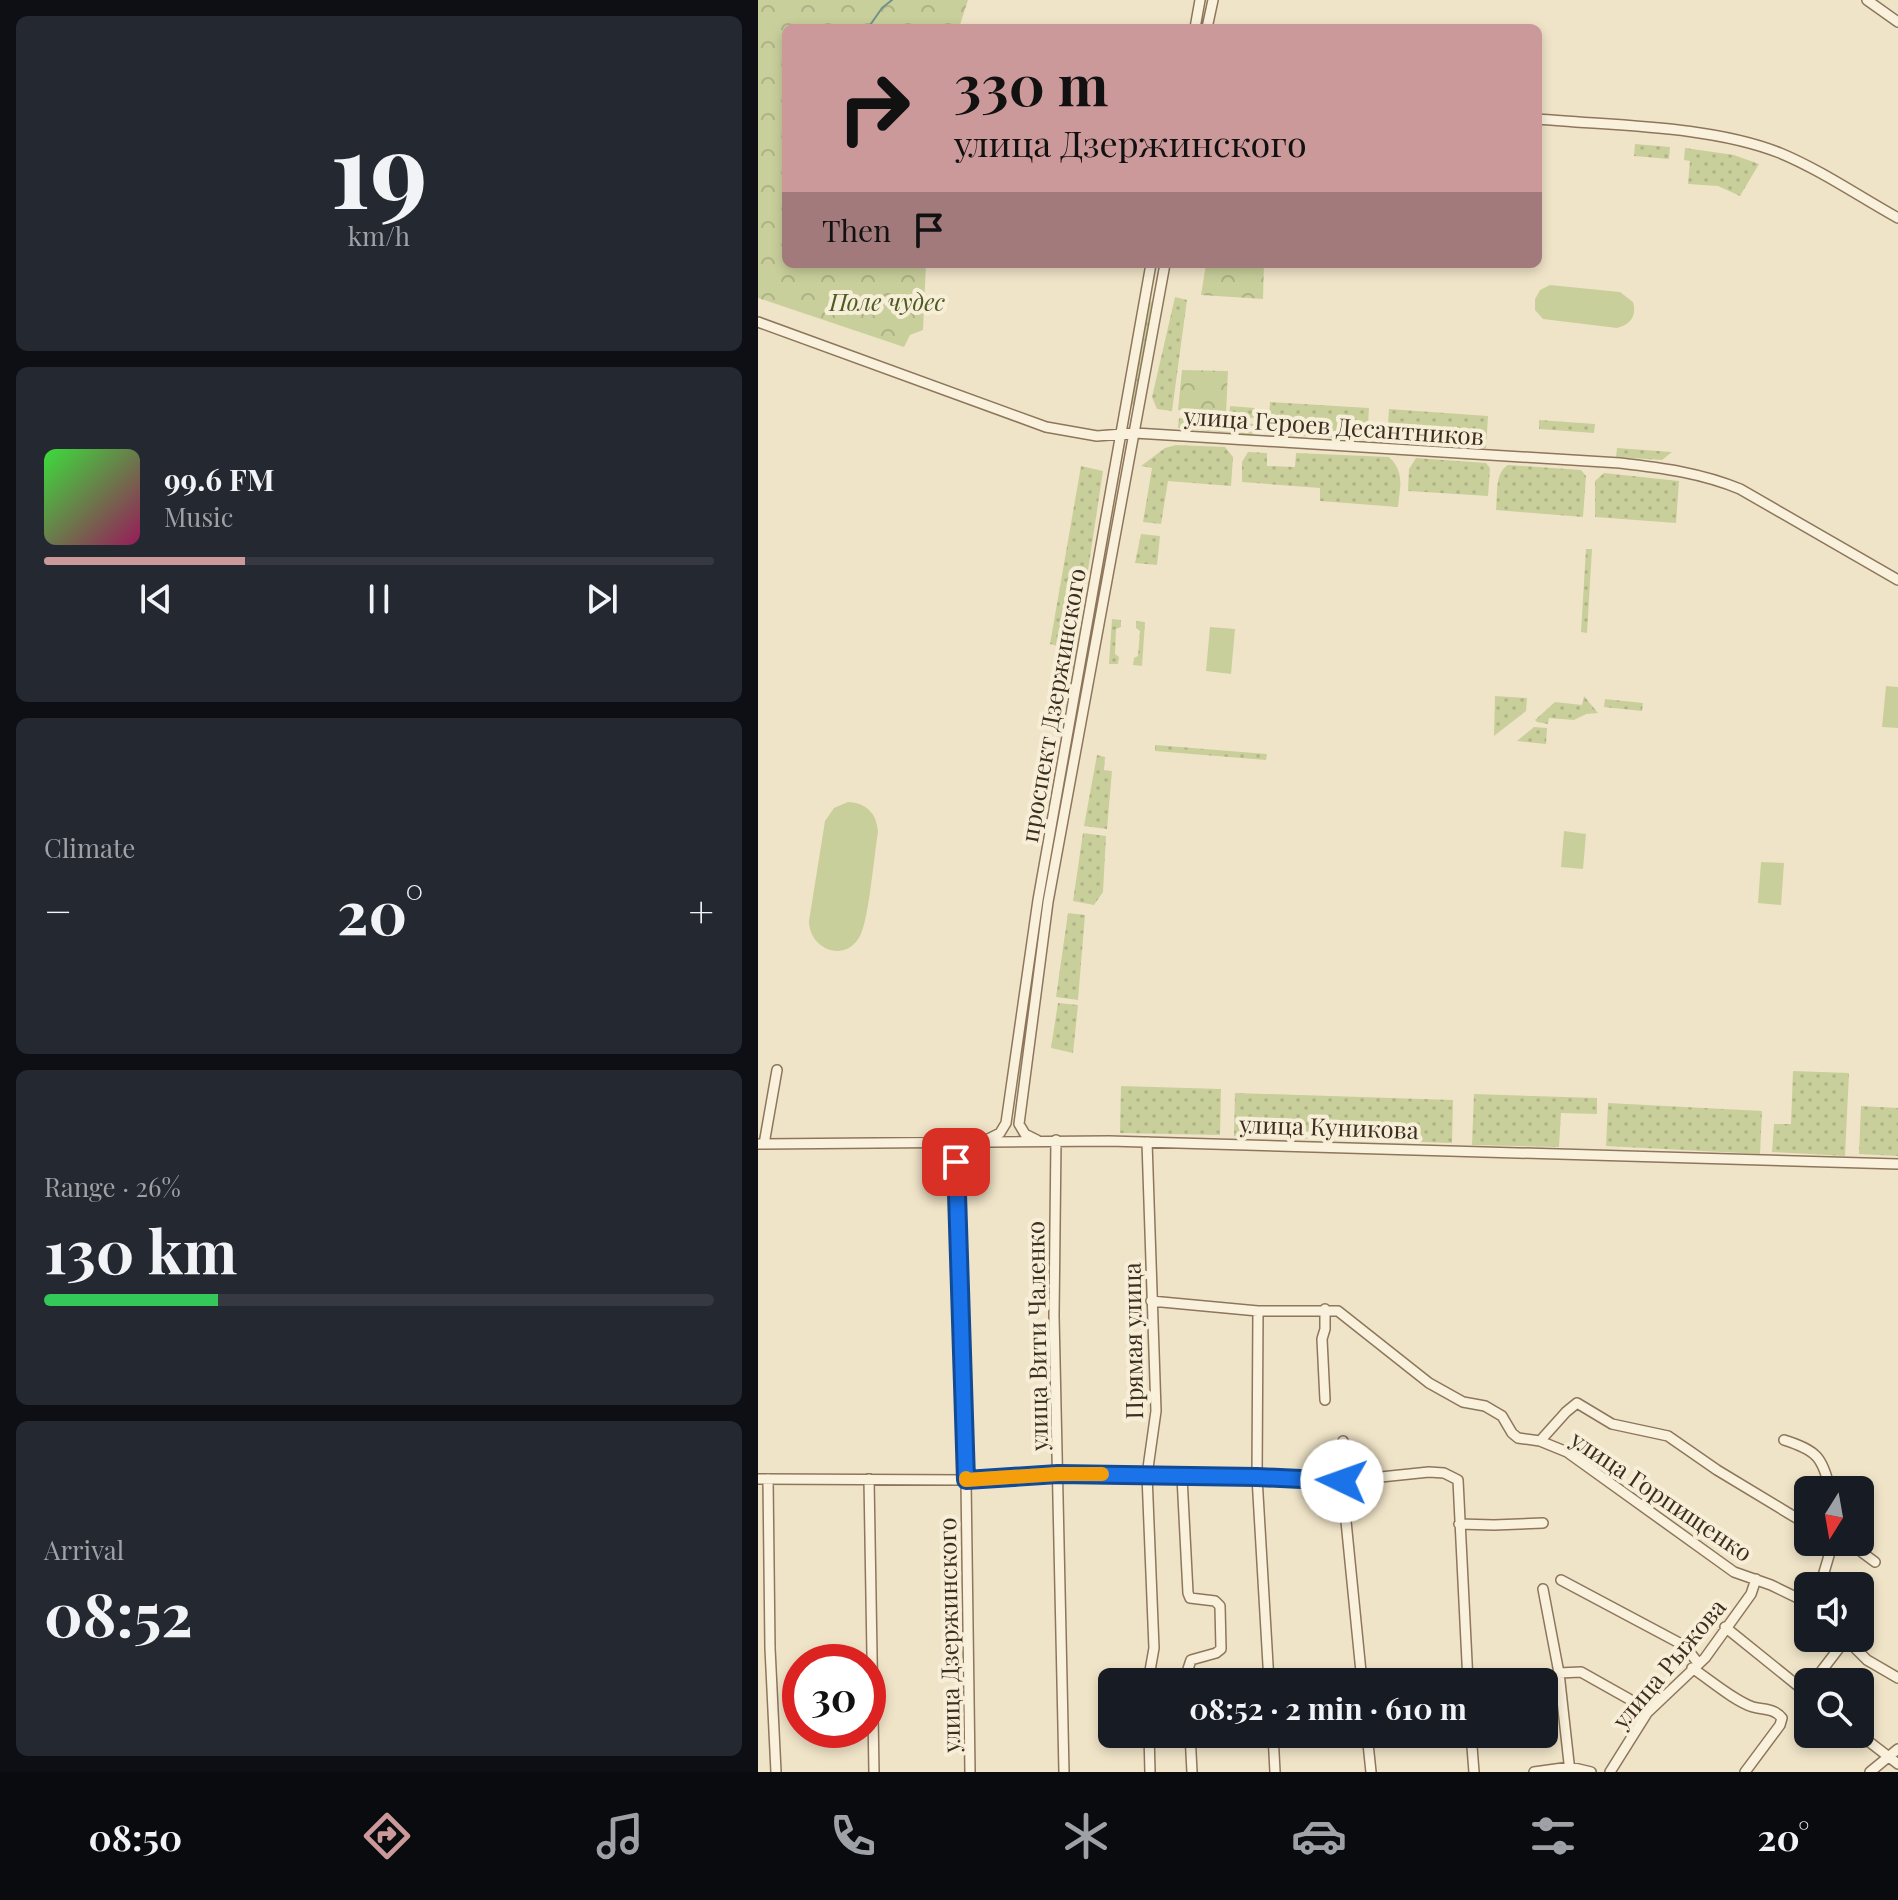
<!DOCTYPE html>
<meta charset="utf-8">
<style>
body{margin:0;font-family:"Playfair Display",serif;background:#242831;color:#f1f3f6;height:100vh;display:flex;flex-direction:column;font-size:30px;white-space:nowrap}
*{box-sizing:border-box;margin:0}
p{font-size:26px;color:#9ea1a6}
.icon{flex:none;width:44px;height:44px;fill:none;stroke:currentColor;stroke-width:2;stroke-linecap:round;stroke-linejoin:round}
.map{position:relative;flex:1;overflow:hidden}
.panel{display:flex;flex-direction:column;gap:16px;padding:16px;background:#0d0f14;width:758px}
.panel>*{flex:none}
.banner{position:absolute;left:24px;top:24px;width:760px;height:244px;border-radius:12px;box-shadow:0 4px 12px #0003;background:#cc999b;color:#111;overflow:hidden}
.needle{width:52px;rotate:191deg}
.tools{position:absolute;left:1036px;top:1476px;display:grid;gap:16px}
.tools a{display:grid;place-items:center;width:80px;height:80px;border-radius:12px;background:#171b24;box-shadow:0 4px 12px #0003;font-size:40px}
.speed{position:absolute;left:24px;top:1644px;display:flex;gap:16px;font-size:40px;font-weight:700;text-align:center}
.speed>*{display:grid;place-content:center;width:104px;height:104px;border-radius:50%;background:#171b24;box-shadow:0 4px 12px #0003;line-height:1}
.speed .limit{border:12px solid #d22;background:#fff;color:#111}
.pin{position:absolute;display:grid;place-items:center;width:68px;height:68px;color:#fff;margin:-34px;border-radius:16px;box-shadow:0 4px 12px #0006}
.me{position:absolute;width:88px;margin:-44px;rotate:273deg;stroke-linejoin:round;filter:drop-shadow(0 0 6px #0008)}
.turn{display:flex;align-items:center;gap:28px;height:168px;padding:0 40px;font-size:36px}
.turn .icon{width:104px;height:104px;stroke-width:2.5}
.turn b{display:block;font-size:56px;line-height:68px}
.then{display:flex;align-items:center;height:76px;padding:0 40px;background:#0003;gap:16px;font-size:30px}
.big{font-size:60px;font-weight:700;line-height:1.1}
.panel .widget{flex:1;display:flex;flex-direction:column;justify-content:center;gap:12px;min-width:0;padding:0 28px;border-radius:12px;background:#242831}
.panel .dial{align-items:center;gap:0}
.dial b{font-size:104px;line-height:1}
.song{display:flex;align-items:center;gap:24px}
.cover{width:96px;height:96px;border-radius:12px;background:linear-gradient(135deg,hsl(120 70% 55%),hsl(330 70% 35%))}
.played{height:8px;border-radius:4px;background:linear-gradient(90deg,#cc999b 30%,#363941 30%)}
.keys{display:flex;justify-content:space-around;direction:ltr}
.heat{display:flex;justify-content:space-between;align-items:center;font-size:44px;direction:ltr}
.charge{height:12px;border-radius:6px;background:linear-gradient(90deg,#34c759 26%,#363941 0)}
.trip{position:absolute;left:340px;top:1668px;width:460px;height:80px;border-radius:12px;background:#171b24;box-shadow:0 4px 12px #0003;font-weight:700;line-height:80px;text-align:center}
.tab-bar{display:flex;height:128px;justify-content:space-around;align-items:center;background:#090b0e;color:#9ea1a6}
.tab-bar .icon{width:56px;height:56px}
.tab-bar .current{color:#cc999b}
.tab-bar b{font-size:36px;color:#f1f3f6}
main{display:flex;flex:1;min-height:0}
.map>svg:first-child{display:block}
</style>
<main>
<section class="panel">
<div class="widget dial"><b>19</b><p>km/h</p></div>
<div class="widget">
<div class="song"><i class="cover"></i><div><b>99.6 FM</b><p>Music</p></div></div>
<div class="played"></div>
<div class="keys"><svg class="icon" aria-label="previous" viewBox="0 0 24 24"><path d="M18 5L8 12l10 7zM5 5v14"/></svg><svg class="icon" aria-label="pause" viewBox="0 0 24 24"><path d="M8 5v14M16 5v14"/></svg><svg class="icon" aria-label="next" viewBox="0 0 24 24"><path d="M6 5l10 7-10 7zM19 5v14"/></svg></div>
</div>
<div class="widget"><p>Climate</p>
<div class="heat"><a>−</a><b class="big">20°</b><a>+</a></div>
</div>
<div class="widget"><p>Range · 26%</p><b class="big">130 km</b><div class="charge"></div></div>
<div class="widget"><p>Arrival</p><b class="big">08:52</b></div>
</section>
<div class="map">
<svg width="1140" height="1772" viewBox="0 0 1140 1772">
<defs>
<pattern id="grass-dots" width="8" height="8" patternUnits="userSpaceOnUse" patternTransform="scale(2)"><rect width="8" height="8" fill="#c9cf9b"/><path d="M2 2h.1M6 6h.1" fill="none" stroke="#aeb285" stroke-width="1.8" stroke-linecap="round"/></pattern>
<pattern id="park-crowns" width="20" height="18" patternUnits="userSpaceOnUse" patternTransform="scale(2)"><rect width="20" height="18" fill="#c9cf9b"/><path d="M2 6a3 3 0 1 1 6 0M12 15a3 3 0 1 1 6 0" fill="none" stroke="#aeb285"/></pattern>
</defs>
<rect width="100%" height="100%" fill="#f0e4c8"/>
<path fill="url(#grass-dots)" d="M 877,144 L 912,147 L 911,159 L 876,156 Z
M 927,148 L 976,155 L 1001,164 L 982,196 L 960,186 L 930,184 L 932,161 L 926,160 Z
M 417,297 L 429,300 L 414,411 L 399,409 L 394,397 Z
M 390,301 L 396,302 L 377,406 L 372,405 Z
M 512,402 L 611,408 L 609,440 L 510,433 Z
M 472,406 L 497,408 L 496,418 L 471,416 Z
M 631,409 L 730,416 L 728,448 L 629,441 Z
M 421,418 L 496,424 L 495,435 L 420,428 Z
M 781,420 L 837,424 L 836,433 L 781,429 Z
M 418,445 L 467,447 L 475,457 L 473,486 L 410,481 L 403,524 L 385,522 L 394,468 L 383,466 L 407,448 Z
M 859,448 L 914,452 L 904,460 L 858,457 Z
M 490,452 L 509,453 L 509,466 L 537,467 L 538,453 L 631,457 C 647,472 642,487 640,507 L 562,501 L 562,488 L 484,482 L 484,462 Z
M 658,458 L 728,463 L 732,468 L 730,496 L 650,491 L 651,469 Z
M 750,465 L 823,470 L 828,476 L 825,517 L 738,510 C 740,496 736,473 750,465 Z
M 323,466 L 345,471 L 315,670 L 296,667 L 300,646 L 292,644 Z
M 846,473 L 921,481 L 918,523 L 837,517 L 837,481 Z
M 383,534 L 402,536 L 399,565 L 377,563 Z
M 828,549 L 834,549 L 829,633 L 823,632 Z
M 354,619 L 363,620 L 363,627 L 358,629 L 357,654 L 361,657 L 360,664 L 351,664 Z
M 378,621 L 387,622 L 384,666 L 375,665 L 376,658 L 380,656 L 382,631 L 378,628 Z
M 737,696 L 769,698 L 768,711 L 736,736 Z
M 826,696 L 840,713 L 828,714 L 816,720 L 791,718 L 790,724 L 779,722 L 777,720 L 797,702 L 824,705 Z
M 847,699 L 885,703 L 884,711 L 846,707 Z
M 776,727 L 789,728 L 788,744 L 759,741 Z
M 397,745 L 509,754 L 508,760 L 397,751 Z
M 339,755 L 347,757 L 346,770 L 354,771 L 349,829 L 326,826 Z
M 325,833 L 348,836 L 345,892 L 336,905 L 315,901 Z
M 310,913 L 327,915 L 320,1000 L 298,997 Z
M 300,1003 L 320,1005 L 315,1053 L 293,1048 Z
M 1035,1071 L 1091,1073 L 1087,1156 L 1014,1152 L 1016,1124 L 1033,1124 Z
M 363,1086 L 463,1089 L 462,1135 L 362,1133 Z
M 477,1093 L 695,1100 L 694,1143 L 476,1136 Z
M 716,1094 L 839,1098 L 839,1114 L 803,1113 L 801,1147 L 714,1145 Z
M 850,1103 L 1004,1111 L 1002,1154 L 848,1146 Z
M 1103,1106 L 1140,1108 L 1140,1156 L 1101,1154 Z"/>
<path fill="url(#park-crowns)" d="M 0,0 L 210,0 L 201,28 L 28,28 L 28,264 L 168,264 L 165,330 L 152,335 L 146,347 L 0,298 Z
M 448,264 L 506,264 L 505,299 L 443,295 Z
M 424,370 L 470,371 L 468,415 L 420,410 Z"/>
<path fill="#c9cf9b" d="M 792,285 L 862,292 L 875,302 C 879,315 873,325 859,328 L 785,319 L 777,310 L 777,299 L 782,290 Z
M 452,627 L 477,629 L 473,674 L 448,671 Z
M 1128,686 L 1140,687 L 1140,728 L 1124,727 Z
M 90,802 C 109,803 119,814 120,832 C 116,855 111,919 102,936 C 87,964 51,949 51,921 L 67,821 L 76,808 Z
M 806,831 L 828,834 L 825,869 L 803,867 Z
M 1003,862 L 1026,863 L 1023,905 L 1000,903 Z"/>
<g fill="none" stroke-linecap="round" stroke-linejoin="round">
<path stroke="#6f938a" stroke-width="2" d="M 110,28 L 124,8 L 134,0"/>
<g stroke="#8d765c" stroke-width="12">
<path id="minor" d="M 1109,0 L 1140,22
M 437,28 L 442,0
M 449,28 L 455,0
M 780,119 C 856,126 951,125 1022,153 C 1063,170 1102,197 1140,218
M 0,322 L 288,427 L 339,436 L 377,433 L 862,463 C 905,468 943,473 982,489 L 1140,580
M 230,1139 L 242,1133 L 248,1123 L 280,900 L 393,264
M 279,1140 L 267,1134 L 261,1124 L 290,902 L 407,264
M 298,1140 L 296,1316 L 306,1772
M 389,1142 L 398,1411 L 389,1475 L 396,1648 L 390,1682
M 181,1143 L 193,1151 L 198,1162 L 208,1480 L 212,1772
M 0,1144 L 351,1141 L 1140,1164
M 6,1144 L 19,1070
M 198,1162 L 204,1150 L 216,1143
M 393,1301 L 500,1311 L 580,1311 L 671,1383 L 705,1402 L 727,1406 L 744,1416 L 754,1433 L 760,1438 L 782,1441 L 809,1452 L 976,1572 L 1013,1585 L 1050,1603
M 567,1309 L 567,1329 L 564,1339 L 567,1400
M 500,1311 L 499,1477 L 511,1682
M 1026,1440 C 1058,1450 1065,1457 1072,1490
M 585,1441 L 584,1481 L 604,1682
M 782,1441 L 808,1412 L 819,1403 L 854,1424 L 910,1436 L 959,1470 L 1050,1525
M 424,1477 L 430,1593 L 432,1598 L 457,1601 L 462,1606 L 463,1649 L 458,1653 L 433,1660 L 430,1669 L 430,1682
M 0,1479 L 208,1480 L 300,1474 L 499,1477 L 584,1481 L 671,1472 L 686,1473 L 700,1480 L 710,1682
M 10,1479 L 12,1648 L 18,1772
M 111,1479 L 116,1772
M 701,1524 L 736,1525 L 785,1523
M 1090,1542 L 1117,1562
M 803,1580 L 927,1646 L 940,1663
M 1062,1586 L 1075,1542
M 785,1589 L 801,1673 L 812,1772
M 967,1627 L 1050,1694
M 1087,1638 L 1109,1660 L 1140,1678
M 934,1668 C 951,1679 976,1701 995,1707 C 1006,1710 1016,1708 1024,1718 L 1022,1725 L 987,1772
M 801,1673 L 823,1672 L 871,1699 L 889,1713
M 1055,1682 L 1088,1639
M 391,1734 L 392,1772
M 432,1734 L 434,1772
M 515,1734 L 517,1772
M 609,1734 L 613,1772
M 713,1734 L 716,1772
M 1101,1734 L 1140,1764
M 776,1772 L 812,1767 L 833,1772
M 852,1772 L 889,1713 L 947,1658 L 993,1594 L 998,1579
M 1112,1772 L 1140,1749"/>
</g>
<use href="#minor" stroke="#faf1dc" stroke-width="9"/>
</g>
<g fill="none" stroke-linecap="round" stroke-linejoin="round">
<g stroke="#114b97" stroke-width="20">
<path id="route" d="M 198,1162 L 208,1480 L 300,1474 L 499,1477 L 584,1481"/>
</g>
<use href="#route" stroke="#1a73e8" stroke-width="14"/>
<path stroke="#f59e0b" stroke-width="14" d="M 208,1478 L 208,1480 L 300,1474 L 344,1474"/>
</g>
<g text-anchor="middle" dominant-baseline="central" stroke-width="8" stroke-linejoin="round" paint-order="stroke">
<g font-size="24" font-style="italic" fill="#4d5a26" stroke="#f7eed8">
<text x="129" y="301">Поле чудес</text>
</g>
<g font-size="24" fill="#3d2e20" stroke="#f7eed8">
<text transform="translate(576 425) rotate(4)">улица Героев Десантников</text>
<text transform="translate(294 705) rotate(-80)">проспект Дзержинского</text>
<text transform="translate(571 1126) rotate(2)">улица Куникова</text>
<text transform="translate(278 1336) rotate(-91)">улица Вити Чаленко</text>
<text transform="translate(374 1341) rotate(-91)">Прямая улица</text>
<text transform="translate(904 1495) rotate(34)">улица Горпищенко</text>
<text transform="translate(190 1635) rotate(-91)">улица Дзержинского</text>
<text transform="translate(910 1663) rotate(-50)">улица Рыжова</text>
</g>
</g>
</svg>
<div class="tools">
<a><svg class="needle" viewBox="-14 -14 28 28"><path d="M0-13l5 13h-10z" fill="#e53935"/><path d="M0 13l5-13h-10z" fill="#9ea1a6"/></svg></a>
<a><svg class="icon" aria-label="sound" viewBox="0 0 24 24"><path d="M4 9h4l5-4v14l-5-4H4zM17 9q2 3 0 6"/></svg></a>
<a><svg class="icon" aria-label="search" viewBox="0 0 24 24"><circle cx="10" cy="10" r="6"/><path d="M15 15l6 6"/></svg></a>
</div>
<div class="speed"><div class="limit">30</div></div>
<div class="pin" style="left:198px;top:1162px;background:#d93025"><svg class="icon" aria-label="arrive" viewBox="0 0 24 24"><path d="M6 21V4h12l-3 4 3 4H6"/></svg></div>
<svg class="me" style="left:584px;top:1481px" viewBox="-20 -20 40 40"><circle r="19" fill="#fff"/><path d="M0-13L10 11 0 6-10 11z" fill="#1a73e8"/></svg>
<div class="trip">08:52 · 2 min · 610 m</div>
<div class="banner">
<div class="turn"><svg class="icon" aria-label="right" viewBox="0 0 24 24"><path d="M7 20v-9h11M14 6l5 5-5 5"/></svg><div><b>330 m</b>улица Дзержинского</div></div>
<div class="then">Then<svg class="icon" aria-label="arrive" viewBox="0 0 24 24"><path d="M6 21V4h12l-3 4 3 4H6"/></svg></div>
</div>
</div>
</main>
<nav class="tab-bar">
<b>08:50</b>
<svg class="icon current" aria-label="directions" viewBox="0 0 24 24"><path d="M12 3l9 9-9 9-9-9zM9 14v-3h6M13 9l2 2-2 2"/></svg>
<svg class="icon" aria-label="music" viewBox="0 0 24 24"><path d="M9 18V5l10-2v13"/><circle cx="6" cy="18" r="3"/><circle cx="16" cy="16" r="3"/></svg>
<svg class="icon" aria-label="phone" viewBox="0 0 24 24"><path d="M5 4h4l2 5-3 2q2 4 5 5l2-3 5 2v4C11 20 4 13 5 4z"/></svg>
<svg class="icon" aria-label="climate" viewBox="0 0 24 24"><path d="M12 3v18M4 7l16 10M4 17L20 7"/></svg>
<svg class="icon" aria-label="car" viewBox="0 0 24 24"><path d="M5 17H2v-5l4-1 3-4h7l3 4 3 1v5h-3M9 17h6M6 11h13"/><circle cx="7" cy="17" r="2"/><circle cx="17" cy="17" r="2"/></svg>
<svg class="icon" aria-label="filters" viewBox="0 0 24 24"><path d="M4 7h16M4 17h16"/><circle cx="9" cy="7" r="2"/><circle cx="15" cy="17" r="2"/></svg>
<b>20°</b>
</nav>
